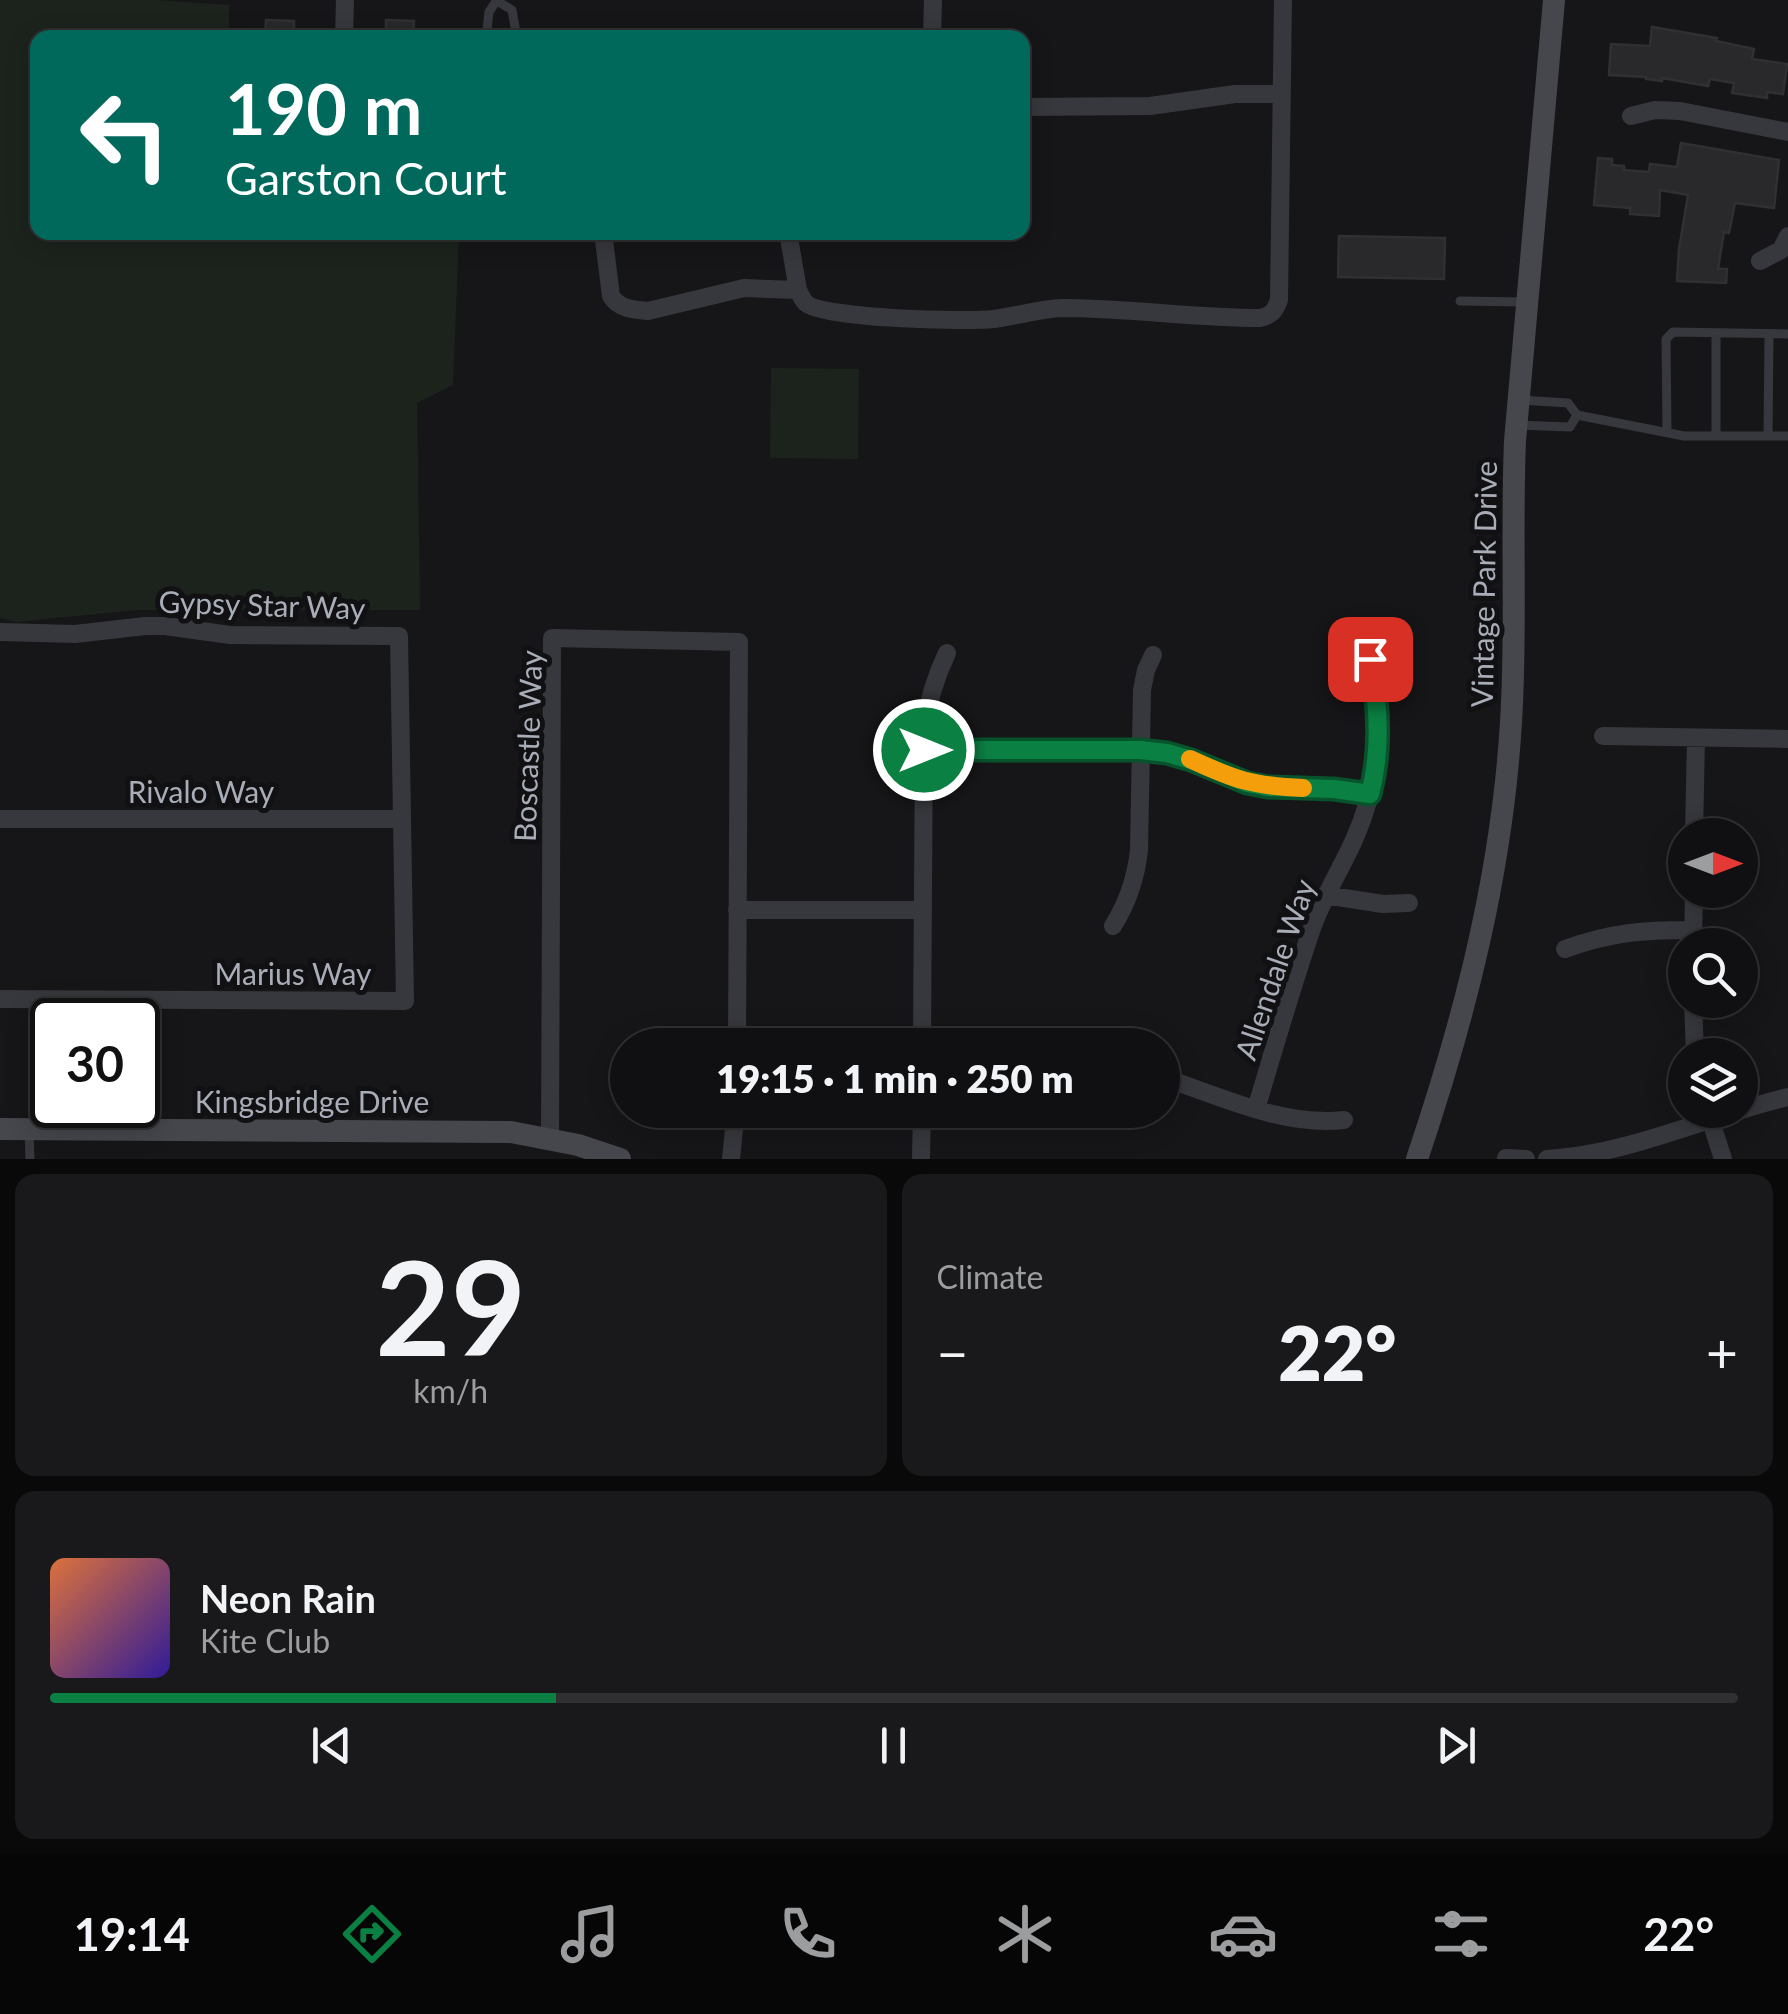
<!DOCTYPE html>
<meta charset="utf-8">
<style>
body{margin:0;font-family:Lato,sans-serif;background:#19191b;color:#f1f3f6;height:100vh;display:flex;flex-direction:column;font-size:38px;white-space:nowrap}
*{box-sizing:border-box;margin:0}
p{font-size:32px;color:#9c9d9f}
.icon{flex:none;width:55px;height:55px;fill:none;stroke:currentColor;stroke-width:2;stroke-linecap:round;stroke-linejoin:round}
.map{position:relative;height:1159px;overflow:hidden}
.sheet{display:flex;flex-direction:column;gap:15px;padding:15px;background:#09090a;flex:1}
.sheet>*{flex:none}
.banner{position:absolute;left:30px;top:30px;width:1000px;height:210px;border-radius:20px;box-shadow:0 5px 25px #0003,0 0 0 2px #303032;background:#00695c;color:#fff;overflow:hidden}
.needle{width:65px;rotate:90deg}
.controls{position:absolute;left:1668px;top:818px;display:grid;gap:20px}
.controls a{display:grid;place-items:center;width:90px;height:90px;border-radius:50%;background:#101012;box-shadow:0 5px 25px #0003,0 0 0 2px #303032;font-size:50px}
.speed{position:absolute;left:30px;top:998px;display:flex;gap:20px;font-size:50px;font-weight:700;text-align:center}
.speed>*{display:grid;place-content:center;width:130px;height:130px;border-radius:50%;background:#101012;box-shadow:0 5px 25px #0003,0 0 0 2px #303032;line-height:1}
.speed .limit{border:5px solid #111;border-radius:15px;background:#fff;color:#111}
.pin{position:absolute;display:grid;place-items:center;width:85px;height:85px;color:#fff;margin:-42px;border-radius:20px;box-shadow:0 5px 15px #0006}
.me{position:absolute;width:110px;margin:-55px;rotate:90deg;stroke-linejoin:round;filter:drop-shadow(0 0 8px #0008)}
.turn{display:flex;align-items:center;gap:35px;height:210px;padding:0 30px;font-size:45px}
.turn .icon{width:130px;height:130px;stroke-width:2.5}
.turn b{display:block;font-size:70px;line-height:85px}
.big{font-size:75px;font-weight:800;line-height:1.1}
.sheet .tile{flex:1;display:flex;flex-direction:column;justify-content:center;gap:15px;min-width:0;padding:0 35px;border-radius:20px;background:#19191b}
.sheet .dial{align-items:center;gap:0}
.dial b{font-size:130px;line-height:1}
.song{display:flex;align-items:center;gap:30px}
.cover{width:120px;height:120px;border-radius:15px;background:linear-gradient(135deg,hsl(20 70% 55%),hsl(250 70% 35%))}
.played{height:10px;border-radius:5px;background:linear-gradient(90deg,#0b8043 30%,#303032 30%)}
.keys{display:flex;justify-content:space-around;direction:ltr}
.heat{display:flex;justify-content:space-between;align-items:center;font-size:55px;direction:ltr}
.sheet .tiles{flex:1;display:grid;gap:15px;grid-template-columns:1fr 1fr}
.tile:last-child{grid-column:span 2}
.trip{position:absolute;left:610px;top:1028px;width:570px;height:100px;border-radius:50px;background:#101012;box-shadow:0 5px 25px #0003,0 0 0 2px #303032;font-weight:800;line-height:100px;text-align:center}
.menu{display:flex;height:160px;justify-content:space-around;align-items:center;background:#060607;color:#9c9d9f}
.menu .icon{width:70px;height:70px}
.menu .current{color:#0b8043}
.menu b{font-size:45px;color:#f1f3f6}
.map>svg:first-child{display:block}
</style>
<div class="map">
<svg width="1788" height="1159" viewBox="0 0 1788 1159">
<rect width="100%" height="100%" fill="#161618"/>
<path fill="#1c231d" d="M 0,0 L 155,0 L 229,5 L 229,37 L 38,38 L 38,232 L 459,233 L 453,385 L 417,403 L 420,610 L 137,610 L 16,622 L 0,618 Z
M 771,368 L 859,369 L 858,459 L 770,458 Z"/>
<path fill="#29292c" stroke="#303034" stroke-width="2.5" d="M 266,20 L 294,21 L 294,38 L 265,38 Z
M 386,20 L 414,21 L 413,38 L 386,38 Z
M 1652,27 L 1717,38 L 1716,41 L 1754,49 L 1752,59 L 1787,64 L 1783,94 L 1767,92 L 1767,98 L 1732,93 L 1734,83 L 1710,79 L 1708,86 L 1662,78 L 1662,81 L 1646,79 L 1646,77 L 1609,75 L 1611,44 L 1650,46 Z
M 1681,143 L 1779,160 L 1774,208 L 1735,203 L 1729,233 L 1724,232 L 1718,269 L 1727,269 L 1726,283 L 1677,281 L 1679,249 L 1688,195 L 1660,190 L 1659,216 L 1630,214 L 1630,208 L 1594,205 L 1598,158 L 1612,159 L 1612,165 L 1624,166 L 1624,170 L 1649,172 L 1650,164 L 1677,167 Z
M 1339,236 L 1445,238 L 1444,279 L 1338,277 Z"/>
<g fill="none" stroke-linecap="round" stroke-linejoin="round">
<path stroke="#37383d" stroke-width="9" d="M 497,1 L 512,10 L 517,38
M 486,38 L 489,12 L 497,0
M 1460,301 L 1524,302
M 1519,400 L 1568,403 L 1577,415 L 1684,436 L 1788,436
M 1517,425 L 1570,427 L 1577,415
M 1667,432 L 1666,339 L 1673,332 L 1788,334
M 1716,436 L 1716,333
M 1768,436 L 1769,334
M 29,1132 L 30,1159"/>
<path stroke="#37383d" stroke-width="18" d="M 344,38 L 345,0
M 932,38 L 933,0
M 1022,107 L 1150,106 L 1235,94 L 1281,94
M 1631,116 L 1655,110 L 1680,111 L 1788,132
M 603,232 L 611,296 C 619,309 634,310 648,311 L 744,288 L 798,290 C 801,295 802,300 806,303 C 822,319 968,322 994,319 C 1017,316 1039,309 1062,308 C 1128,308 1193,318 1260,318 C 1272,315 1275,311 1279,300 L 1283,0
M 788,232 L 798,290
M 1760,261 L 1781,250 L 1788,236
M 0,632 L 75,634 L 145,626 L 165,626 L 230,635 L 399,636 L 405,1001 L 0,999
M 1603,736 L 1788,739
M 924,750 L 1140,750 L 1167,753 L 1191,760 L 1247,783 L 1268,787 L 1334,789 L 1371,794
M 0,819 L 402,819
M 1694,835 L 1696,738
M 1325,895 L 1383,904 L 1409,903
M 737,910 L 923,910
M 1113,926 C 1128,902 1136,878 1139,850 L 1142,690 L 1146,670 L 1153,655
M 1693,945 L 1694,890
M 1565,949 C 1612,932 1644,930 1693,930
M 1693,1000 L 1695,1055
M 922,1045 L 924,729 C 928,702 935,678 947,653
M 1162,1077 C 1220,1096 1283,1127 1344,1120
M 1256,1109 C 1274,1049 1291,990 1311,931 C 1322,899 1340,871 1354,840 C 1381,780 1382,722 1370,659
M 1708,1112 L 1723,1159
M 550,1138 L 552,638 L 739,642 L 737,1045
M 1506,1158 L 1526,1159
M 731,1159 L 736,1110
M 921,1159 L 922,1110
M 1547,1159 C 1631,1154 1707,1116 1788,1097"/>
<path stroke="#45474d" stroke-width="22" d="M 0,1129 L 511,1132 L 578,1145 L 620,1159
M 1417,1159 C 1465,1017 1502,873 1511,722 C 1517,629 1511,535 1515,441 L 1554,0"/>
</g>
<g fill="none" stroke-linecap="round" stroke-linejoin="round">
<g stroke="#07532c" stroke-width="25">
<path id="route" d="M 924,750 L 1140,750 L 1167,753 L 1191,760 L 1247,783 L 1268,787 L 1334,789 L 1370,794 C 1382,749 1379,704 1370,659"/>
</g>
<use href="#route" stroke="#0b8043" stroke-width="18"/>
<path stroke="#f59e0b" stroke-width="18" d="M 1190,759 C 1235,780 1253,786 1303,788"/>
</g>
<g text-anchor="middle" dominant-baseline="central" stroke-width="10" stroke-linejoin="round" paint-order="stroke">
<g font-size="30" fill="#a8adb8" stroke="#111113">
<text transform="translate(1483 584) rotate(-89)">Vintage Park Drive</text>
<text transform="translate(262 604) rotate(2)">Gypsy Star Way</text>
<text transform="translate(527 746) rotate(-88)">Boscastle Way</text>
<text x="201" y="791">Rivalo Way</text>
<text transform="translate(1274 969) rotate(-71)">Allendale Way</text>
<text x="293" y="973">Marius Way</text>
<text x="312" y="1101">Kingsbridge Drive</text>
</g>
</g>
</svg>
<div class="controls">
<a><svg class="needle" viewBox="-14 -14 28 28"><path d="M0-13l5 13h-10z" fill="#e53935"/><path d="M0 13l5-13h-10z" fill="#9c9d9f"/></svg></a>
<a><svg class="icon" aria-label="search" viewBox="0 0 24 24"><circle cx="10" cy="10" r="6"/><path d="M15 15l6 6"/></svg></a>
<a><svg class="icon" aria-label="layers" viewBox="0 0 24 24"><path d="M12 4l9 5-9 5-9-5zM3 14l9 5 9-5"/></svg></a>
</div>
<div class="speed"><div class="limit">30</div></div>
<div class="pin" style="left:1370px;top:659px;background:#d93025"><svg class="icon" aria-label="arrive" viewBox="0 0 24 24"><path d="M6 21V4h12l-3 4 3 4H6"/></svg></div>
<svg class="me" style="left:924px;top:750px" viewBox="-20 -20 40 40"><circle r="17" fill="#0b8043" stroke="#fff" stroke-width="3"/><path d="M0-11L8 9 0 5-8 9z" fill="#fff"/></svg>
<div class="trip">19:15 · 1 min · 250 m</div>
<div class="banner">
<div class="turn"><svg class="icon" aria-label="left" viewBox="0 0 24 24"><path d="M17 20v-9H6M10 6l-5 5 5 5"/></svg><div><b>190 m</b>Garston Court</div></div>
</div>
</div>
<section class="sheet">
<div class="tiles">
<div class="tile dial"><b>29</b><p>km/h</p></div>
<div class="tile"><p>Climate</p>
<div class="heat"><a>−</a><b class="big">22°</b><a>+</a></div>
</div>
<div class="tile">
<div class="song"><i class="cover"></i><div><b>Neon Rain</b><p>Kite Club</p></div></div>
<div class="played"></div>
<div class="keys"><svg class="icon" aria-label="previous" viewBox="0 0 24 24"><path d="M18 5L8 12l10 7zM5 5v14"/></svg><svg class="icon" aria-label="pause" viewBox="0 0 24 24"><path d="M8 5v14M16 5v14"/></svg><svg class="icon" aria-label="next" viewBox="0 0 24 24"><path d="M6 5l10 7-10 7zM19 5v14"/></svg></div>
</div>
</div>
</section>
<nav class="menu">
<b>19:14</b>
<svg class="icon current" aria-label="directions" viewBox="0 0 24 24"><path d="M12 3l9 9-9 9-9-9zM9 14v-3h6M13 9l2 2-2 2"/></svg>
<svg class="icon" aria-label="music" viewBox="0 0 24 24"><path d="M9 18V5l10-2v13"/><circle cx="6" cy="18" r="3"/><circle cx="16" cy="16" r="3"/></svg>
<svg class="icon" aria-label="phone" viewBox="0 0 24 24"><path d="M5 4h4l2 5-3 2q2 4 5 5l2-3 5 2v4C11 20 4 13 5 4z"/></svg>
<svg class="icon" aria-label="climate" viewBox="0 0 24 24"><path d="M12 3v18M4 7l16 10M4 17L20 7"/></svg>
<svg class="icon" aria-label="car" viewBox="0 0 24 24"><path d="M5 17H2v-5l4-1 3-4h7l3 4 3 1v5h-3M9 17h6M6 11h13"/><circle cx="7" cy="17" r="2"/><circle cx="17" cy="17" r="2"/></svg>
<svg class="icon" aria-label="filters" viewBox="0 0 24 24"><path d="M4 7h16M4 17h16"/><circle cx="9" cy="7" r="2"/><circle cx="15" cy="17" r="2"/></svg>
<b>22°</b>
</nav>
